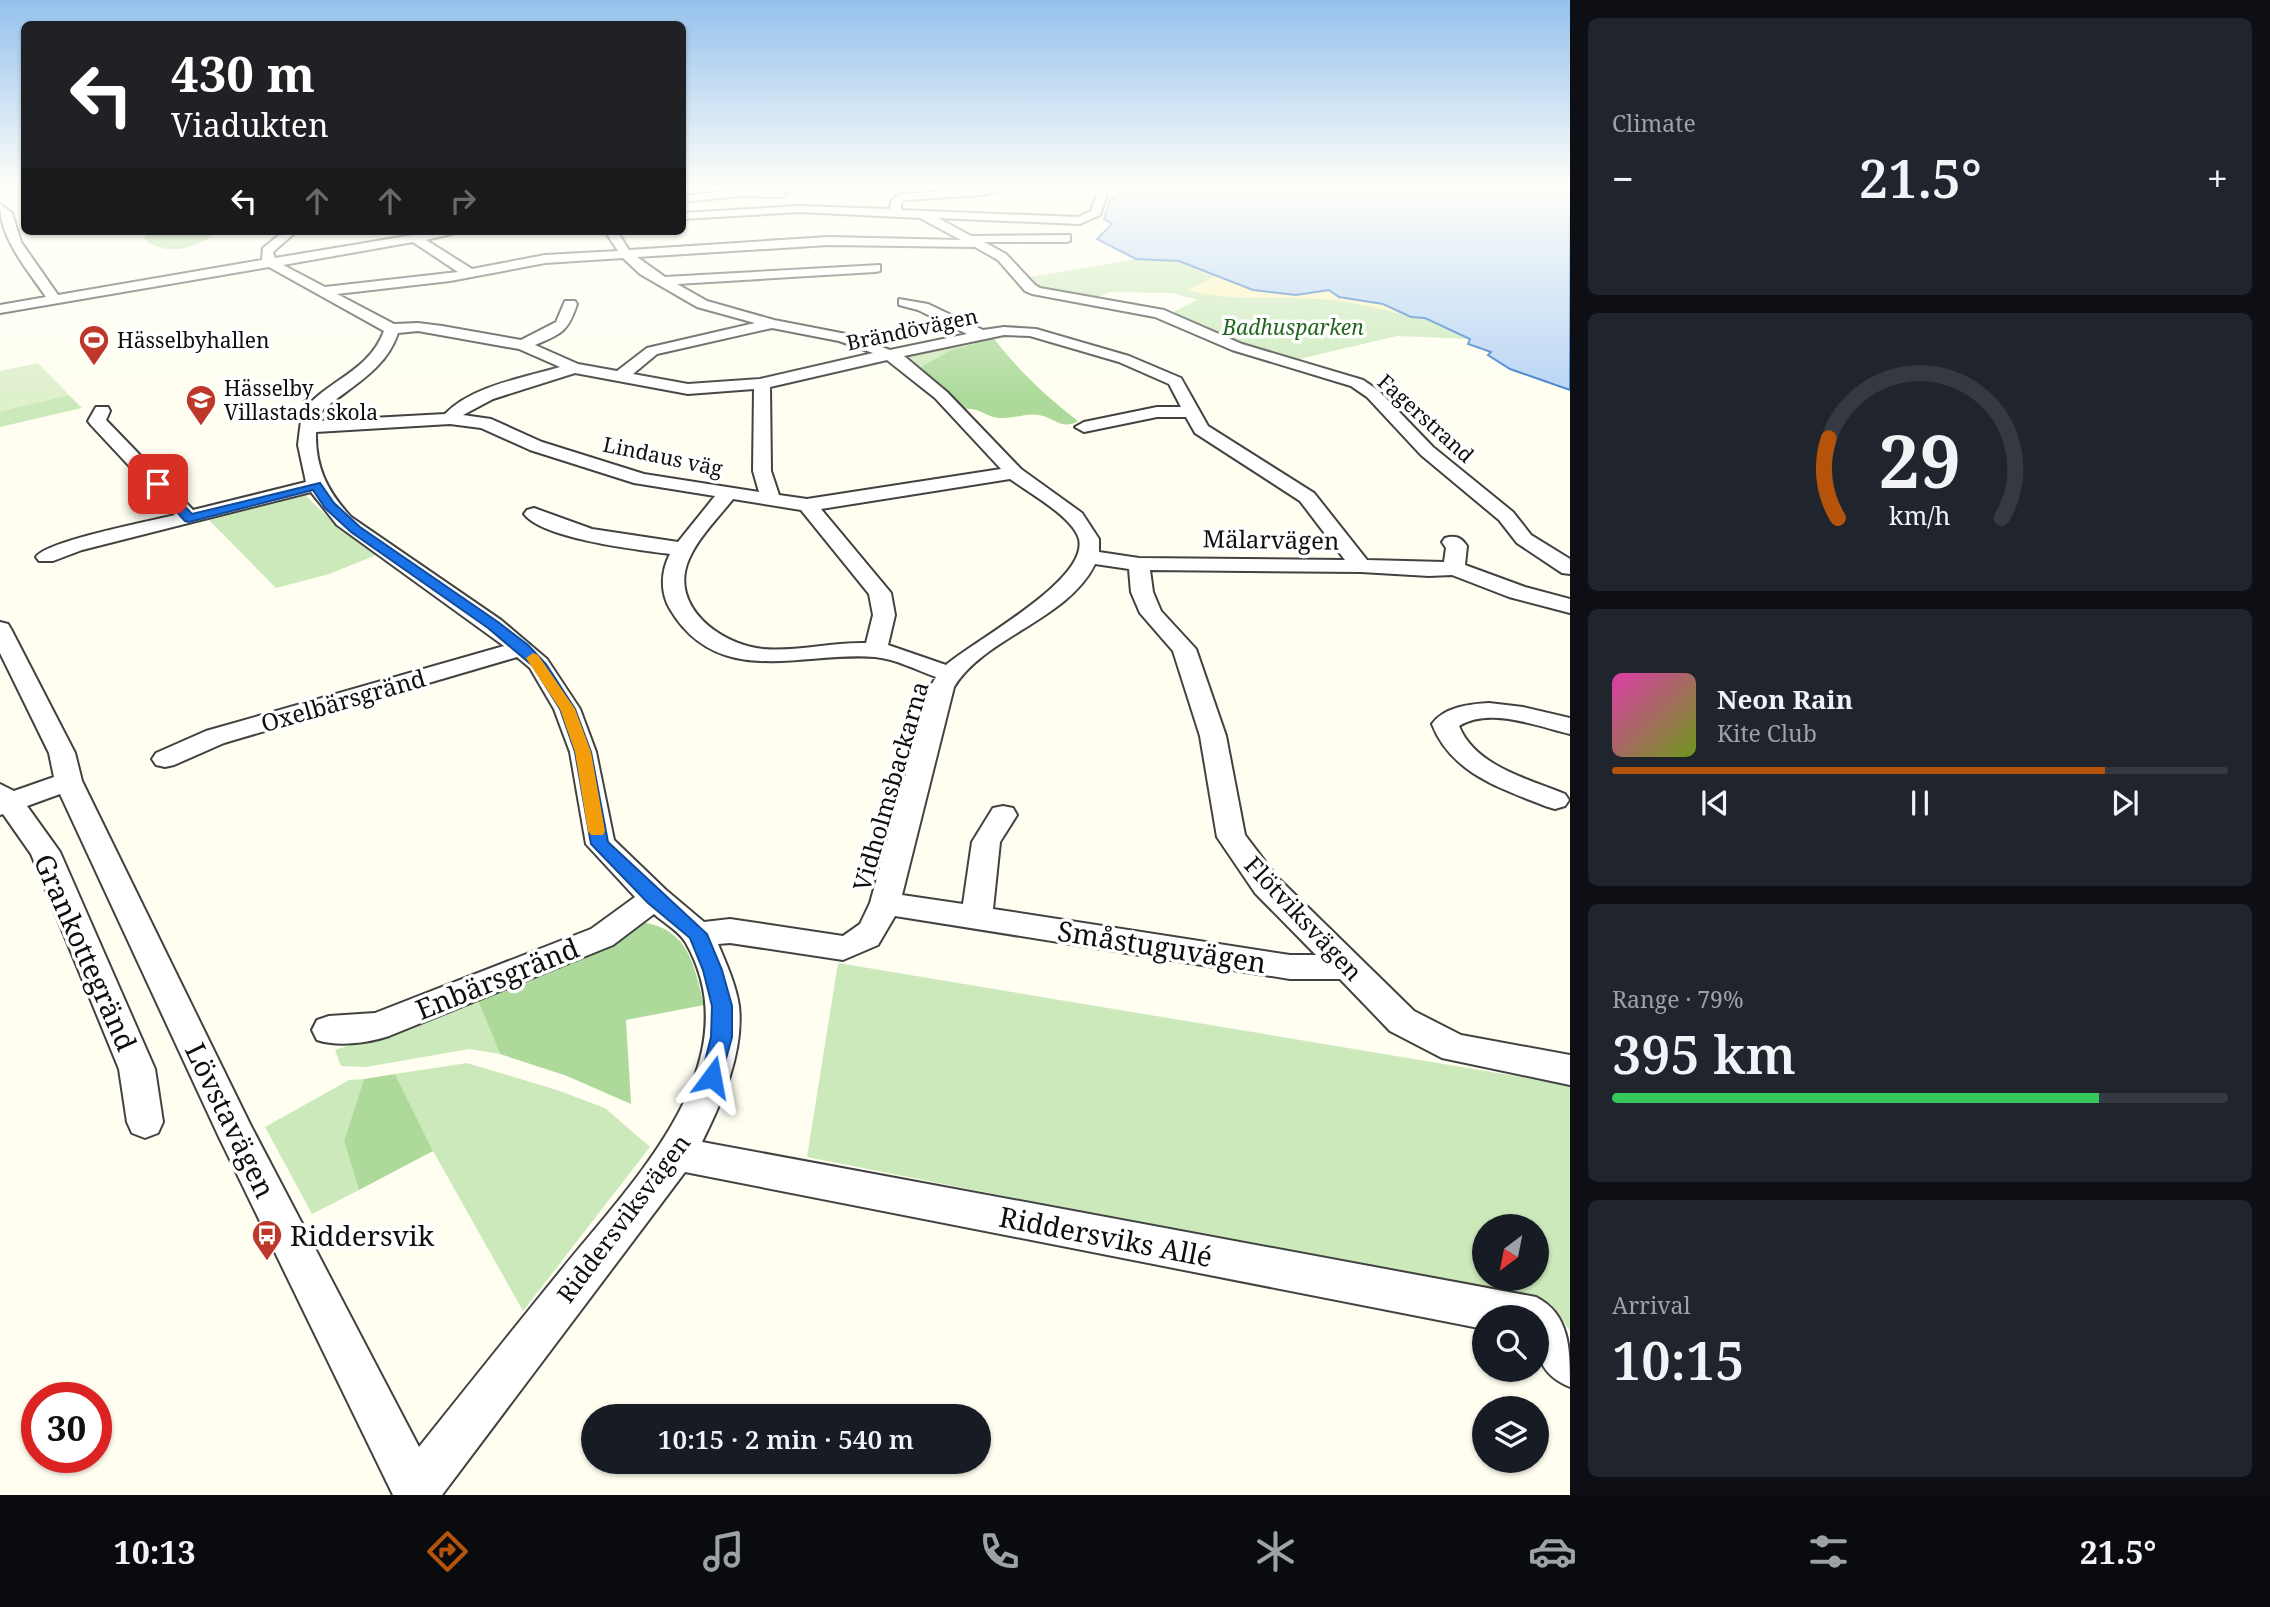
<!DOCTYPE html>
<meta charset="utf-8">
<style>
body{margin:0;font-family:"Noto Serif",serif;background:#20242c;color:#f1f3f6;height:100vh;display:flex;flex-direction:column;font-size:26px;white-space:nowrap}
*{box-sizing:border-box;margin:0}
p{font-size:23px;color:#9ea1a6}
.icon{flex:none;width:38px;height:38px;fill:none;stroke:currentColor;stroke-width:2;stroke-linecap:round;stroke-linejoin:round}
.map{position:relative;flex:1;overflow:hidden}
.drawer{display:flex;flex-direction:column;gap:18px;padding:18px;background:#0d0f14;width:700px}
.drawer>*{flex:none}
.banner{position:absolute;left:21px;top:21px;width:665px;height:214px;border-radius:10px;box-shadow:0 2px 5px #0004;background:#202124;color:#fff;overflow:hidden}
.needle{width:46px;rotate:212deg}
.buttons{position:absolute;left:1472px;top:1214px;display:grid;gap:14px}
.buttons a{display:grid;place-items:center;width:77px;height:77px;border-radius:50%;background:#171b24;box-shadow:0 2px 5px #0004;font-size:35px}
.speed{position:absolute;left:21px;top:1382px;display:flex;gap:14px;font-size:35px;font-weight:700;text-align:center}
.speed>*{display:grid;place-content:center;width:91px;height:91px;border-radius:50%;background:#171b24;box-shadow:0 2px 5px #0004;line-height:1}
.speed .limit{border:10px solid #d22;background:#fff;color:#111}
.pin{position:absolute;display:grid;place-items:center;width:60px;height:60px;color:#fff;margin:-30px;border-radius:14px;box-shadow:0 4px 10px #0006}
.me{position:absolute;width:77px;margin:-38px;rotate:13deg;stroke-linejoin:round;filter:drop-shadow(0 0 5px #0008)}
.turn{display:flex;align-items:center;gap:24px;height:147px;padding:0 35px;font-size:32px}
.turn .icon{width:91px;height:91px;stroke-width:2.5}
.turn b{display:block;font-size:49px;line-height:60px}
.lanes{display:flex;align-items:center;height:66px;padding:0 35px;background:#0003;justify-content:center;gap:35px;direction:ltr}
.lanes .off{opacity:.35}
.big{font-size:52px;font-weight:600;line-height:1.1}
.drawer .card{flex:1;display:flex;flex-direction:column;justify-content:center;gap:10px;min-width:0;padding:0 24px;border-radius:10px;background:#20242c}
.drawer .dial{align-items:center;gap:0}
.dial svg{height:182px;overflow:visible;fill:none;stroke:#363941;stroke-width:7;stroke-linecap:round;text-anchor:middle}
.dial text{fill:#f1f3f6;stroke:none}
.song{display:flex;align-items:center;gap:21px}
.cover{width:84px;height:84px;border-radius:10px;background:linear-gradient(135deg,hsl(320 70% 55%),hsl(80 70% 35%))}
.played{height:7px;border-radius:4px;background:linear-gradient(90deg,#b45309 80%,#363941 80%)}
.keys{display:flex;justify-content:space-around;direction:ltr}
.heat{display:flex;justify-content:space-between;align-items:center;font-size:38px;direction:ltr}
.charge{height:10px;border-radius:5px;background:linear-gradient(90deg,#34c759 79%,#363941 0)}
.trip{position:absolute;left:581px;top:1404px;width:410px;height:70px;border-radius:35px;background:#171b24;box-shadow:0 2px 5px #0004;font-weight:600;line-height:70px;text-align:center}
.dock{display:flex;height:112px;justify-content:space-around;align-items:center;background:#090b0e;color:#9ea1a6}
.dock .icon{width:49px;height:49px}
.dock .on{color:#b45309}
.dock b{font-size:32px;color:#f1f3f6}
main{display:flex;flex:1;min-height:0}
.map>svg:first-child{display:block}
</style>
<main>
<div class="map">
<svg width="1570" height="1495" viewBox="0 0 1570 1495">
<rect width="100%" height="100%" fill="#fffef1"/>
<path fill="#cce9bb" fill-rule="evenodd" d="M 1136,259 L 1179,261 L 1253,290 L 1383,304 L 1411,317 L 1425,318 L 1470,339 L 1397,336 L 1295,360 L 1254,350 L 1169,314 L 1197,300 L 1172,293 L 1109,292 L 1093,300 L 1033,286 L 1024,278 Z
M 973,340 L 976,342 L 953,349 L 919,368 L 903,356 Z
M 69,395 L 82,408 L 0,427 L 0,411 Z
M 304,494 L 332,521 L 379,554 L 329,574 L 276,588 L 207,518 Z
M 838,963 L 1570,1085 L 1570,1331 L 1551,1304 L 807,1157 ZM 1484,1227 L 1536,1227 L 1536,1279 L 1484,1279 Z
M 477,998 L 500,1054 L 469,1049 L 366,1067 L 341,1066 L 335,1050 L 427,1019 Z
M 467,1063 L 557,1090 L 605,1108 L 650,1147 L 523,1311 L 433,1151 L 395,1074 Z
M 364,1079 L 344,1141 L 359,1190 L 312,1214 L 265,1127 L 349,1080 Z"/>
<path fill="#adda9a" d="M 155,231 L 211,231 L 216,233 C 196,250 161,257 143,237 Z
M 992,336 C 1017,369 1046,397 1078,421 C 1062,431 1054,417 1038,415 C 1026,413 1013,419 1000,418 C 986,418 981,407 964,409 L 919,368 L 953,349 L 976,343 L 973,340 Z
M 639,922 C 688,927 694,964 704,1005 L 626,1020 L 631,1104 L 567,1076 L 500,1054 L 477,998 Z
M 395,1074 L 433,1151 L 359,1190 L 344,1141 L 364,1079 Z"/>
<path fill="#faf5be" d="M 1216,276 C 1253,291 1290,301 1329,289 L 1339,297 L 1383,304 L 1411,317 C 1381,308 1352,302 1321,299 C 1276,296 1230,302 1187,290 Z"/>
<path fill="#dff0cc" d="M 38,363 L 69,395 L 0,411 L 0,371 Z"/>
<path fill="#b7d4f5" stroke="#3f7ecb" stroke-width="2" d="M 1120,188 L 1570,188 L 1570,390 L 1510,369 L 1488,355 L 1491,352 L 1468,344 L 1470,339 L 1425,318 L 1411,317 L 1383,304 L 1339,297 L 1329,290 L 1296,295 L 1253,290 L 1179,261 L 1136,259 L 1097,239 L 1112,224 L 1104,219 L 1110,199 L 1123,194 L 1116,191 Z"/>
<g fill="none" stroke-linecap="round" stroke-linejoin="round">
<g stroke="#424242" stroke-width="4">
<path id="minor" d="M 1005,188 L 985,195 L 904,200 L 901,204 L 901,210 L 1078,217 L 1091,211 L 1099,188 L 1109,188 L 1100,215 L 1080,224 L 938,218 L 971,236 L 1070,235 L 1070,241 L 1066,242 L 984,242 L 1006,254 L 1035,285 L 1040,288 L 1164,310 L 1242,344 L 1363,380 L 1379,391 L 1433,447 L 1513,512 L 1531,535 L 1570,559 L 1570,574 L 1562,573 L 1517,543 L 1499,520 L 1421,455 L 1367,397 L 1351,386 L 1232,350 L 1155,317 L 1032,294 L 1025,291 L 998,260 L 975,247 L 828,245 L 637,257 L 665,277 L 880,265 L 880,271 L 875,272 L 677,284 L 707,301 L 774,320 L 846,334 L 890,350 L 967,334 L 918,310 L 899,305 L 899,299 L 928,304 L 983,330 L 1004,327 L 1036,329 L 1129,356 L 1181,378 L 1208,426 L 1314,493 L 1367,560 L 1444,562 L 1446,548 L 1442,542 L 1445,538 C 1455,535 1461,537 1467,546 L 1465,565 L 1525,587 L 1570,599 L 1570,613 L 1509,597 L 1452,575 L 1429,576 L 1361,572 L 1150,570 L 1153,592 L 1161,611 L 1196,649 L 1226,736 L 1245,835 L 1277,877 L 1414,1011 L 1461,1035 L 1570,1055 L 1570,1085 L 1442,1058 L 1390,1031 L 1340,979 L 1290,979 L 895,916 L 878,945 L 843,960 L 730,943 L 718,944 C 726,963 736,985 739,1006 C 744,1052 722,1102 702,1142 L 1536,1297 C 1570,1314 1570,1349 1570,1387 C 1536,1373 1536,1350 1536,1318 L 1484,1318 L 1484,1329 L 685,1172 L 442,1495 L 393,1495 L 218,1135 L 60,794 L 27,806 L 60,852 L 155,1069 L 163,1122 L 158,1133 L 145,1138 L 132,1133 L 127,1122 L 119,1069 L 31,854 L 3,814 L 0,815 L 0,784 L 14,791 L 54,777 L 49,753 L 0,653 L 0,622 L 8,624 L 11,629 L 75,753 L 82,781 L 250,1124 L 419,1447 C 466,1388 514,1328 562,1269 C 631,1183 754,1063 686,943 C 680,932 664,923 654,914 L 613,945 L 389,1036 C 368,1043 338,1047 317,1040 L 312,1030 L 317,1020 L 329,1016 L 375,1013 L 591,929 L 635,897 L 586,844 L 570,752 L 554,709 L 530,668 L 517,657 L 224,743 L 174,765 L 165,767 L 156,765 L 152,759 L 156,753 L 206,731 L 504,646 L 337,525 L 311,492 L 82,550 L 53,561 L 39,561 L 36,557 C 46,541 151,521 175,515 L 91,425 L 88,421 L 96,407 L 108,407 L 110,411 L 106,420 L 193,510 L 306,482 L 298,445 L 302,412 C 327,380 369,372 384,331 L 269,267 L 0,313 L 0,305 L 46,297 C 27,269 0,239 0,204 L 12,213 L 21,242 L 58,295 L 262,260 L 263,248 L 284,231 L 297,231 L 273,252 L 275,258 L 437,231 L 464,231 L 426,240 L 472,269 L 545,255 L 618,251 L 605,231 L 617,231 L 629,250 L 828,237 L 961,240 L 920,218 L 800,212 L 682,219 L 682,213 L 800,206 L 890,209 L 891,201 L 901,194 ZM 413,242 L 458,272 L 325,287 L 283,265 ZM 623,258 L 640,274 L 697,307 L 755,323 L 647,348 L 617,371 L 578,364 L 535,345 C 561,334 568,332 577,304 L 575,301 L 565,301 L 556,322 L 521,340 L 442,326 L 418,323 L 394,324 L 337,294 L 450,281 L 545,263 ZM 772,328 L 839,341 L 873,353 L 760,379 L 688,384 L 633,374 L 657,354 ZM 418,331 L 519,349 L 560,367 C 523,378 472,386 445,414 L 317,421 L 318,414 C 347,388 385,372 398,333 ZM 1004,335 L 1030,336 L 1119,362 L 1169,384 L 1181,407 L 1157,407 L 1084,422 L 1075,427 L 1084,432 L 1157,417 L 1186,417 L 1195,433 L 1300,501 L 1345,560 L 1139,558 L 1099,552 L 1099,539 L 1082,513 L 1021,469 L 947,392 L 904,356 ZM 887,360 L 935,398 L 1001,469 L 807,499 L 779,495 L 771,471 L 770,387 ZM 575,373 L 688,394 L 754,389 L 753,471 L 759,492 L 644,474 L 542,442 L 491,419 L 463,415 L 493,399 ZM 450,424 L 481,428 L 530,450 L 634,483 L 715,496 L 678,542 L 592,529 L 534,508 L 527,510 L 524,514 C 543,539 639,550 670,554 C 661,571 660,592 670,609 C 718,690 803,651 875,657 C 896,659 916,670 936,677 L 930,687 L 870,903 L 860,924 L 843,936 L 730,919 L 704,922 L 666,890 L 614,840 L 596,752 L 580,709 L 547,659 L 501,620 L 351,517 C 327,491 315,467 316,432 ZM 1010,479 C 1028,492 1073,517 1079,539 C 1089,580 975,640 946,665 L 888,645 L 895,615 L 891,593 L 821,509 ZM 733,499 L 801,510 L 869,594 L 873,615 L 866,643 C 832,642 797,652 763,649 C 721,645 668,606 689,559 C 698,538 718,518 733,499 ZM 1095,564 L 1129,569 L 1131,592 L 1140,613 L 1173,651 L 1200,736 L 1217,837 L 1255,893 L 1316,955 L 1290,955 L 993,909 L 1000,842 L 1017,815 L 1013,808 L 1003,806 L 993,808 L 972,842 L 963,904 L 902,895 L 954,687 C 984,637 1068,620 1095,564 Z
M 738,190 L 782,191 L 787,194 L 782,197 L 738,196 L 682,202 L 682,196 Z
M 1489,703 L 1523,707 L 1570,718 L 1570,734 C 1537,726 1490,707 1459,726 C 1475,766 1528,779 1565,794 L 1569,800 L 1565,806 L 1555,809 L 1545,806 C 1500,788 1451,773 1432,724 C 1444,707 1470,704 1489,703 Z"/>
</g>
<use href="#minor" fill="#fff" fill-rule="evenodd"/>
</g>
<linearGradient id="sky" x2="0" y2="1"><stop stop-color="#94c1ed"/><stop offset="0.47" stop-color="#fffff9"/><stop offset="1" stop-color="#fffff9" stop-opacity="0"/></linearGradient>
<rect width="1570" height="398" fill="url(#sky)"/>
<path fill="#1a73e8" stroke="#114b97" stroke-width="2" d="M 154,482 L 162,482 L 192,514 L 320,483 L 334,503 L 360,527 L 498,622 L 528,645 L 546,664 L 575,709 L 591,752 L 608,842 L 707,934 L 722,970 L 732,1006 L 732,1037 L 719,1084 L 712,1086 L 704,1084 L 701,1077 L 711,1037 L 712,1006 L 703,970 L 690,938 L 648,903 L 591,844 L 575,752 L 560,709 L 533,666 L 488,628 L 351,532 L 325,508 L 313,490 L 189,522 L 185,521 L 154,487 Z"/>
<path fill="#f59e0b" d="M 533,653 L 538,655 L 575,709 L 591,752 L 605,831 L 603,835 L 591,835 L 588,831 L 575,752 L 560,709 L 526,658 Z"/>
<defs>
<g id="stadium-pin" transform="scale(1.575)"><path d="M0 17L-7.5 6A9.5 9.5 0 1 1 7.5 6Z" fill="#bd3828" stroke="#fff"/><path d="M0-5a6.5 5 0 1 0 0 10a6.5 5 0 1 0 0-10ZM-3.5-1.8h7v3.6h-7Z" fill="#fff"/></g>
<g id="school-pin" transform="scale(1.575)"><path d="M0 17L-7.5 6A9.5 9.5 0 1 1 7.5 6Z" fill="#bd3828" stroke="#fff"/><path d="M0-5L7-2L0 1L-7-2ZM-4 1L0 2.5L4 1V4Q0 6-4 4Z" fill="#fff"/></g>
<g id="bus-pin" transform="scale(1.575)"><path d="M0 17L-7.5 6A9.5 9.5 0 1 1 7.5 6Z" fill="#bd3828" stroke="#fff"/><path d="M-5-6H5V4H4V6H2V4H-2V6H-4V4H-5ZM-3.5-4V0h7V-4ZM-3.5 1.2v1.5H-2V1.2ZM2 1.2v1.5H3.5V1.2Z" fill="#fff"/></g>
</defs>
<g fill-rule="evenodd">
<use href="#stadium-pin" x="94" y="340"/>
<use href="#school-pin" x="201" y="400"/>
<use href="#bus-pin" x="267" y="1235"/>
</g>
<g text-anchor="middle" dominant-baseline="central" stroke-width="7" stroke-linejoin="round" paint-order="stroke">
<g font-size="21" font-style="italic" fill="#246620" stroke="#fff">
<text x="1293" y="327">Badhusparken</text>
</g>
<g font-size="21" fill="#0f0f0f" stroke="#fff">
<text transform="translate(912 329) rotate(-12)">Brändövägen</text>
<text transform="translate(1426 418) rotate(42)">Fagerstrand</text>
<text transform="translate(663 456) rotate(12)">Lindaus väg</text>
</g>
<g font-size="21" fill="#0f0f0f" stroke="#fff" text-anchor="start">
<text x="117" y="340">Hässelbyhallen</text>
<text x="224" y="388">Hässelby<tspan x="224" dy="24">Villastads skola</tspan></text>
</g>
<g font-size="24" fill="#0f0f0f" stroke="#fff">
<text transform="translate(1271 539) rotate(1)">Mälarvägen</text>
<text transform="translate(343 700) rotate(-16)">Oxelbärsgränd</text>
<text transform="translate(890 786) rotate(-74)">Vidholmsbackarna</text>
<text transform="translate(1304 918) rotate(47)">Flötviksvägen</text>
<text transform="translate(623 1218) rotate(-53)">Riddersviksvägen</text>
</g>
<g font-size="28" fill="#0f0f0f" stroke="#fff">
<text transform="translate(1162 946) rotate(9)">Småstuguvägen</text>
<text transform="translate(86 952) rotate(66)">Grankottegränd</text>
<text transform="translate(497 978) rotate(-22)">Enbärsgränd</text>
<text transform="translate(231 1120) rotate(64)">Lövstavägen</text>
<text transform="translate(1106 1236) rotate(11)">Riddersviks Allé</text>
</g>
<g font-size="28" fill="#0f0f0f" stroke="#fff" text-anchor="start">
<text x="290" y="1235">Riddersvik</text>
</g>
</g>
</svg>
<div class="buttons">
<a><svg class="needle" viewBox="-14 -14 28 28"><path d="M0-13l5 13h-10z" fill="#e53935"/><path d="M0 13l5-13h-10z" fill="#9ea1a6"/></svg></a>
<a><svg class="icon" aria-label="search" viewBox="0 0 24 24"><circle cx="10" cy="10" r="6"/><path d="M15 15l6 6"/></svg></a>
<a><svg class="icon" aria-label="layers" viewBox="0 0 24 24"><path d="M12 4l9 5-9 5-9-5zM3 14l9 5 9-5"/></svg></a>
</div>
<div class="speed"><div class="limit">30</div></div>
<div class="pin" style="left:158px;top:484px;background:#d93025"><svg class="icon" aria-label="arrive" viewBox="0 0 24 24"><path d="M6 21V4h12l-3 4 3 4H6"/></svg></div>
<svg class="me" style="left:712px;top:1077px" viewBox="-20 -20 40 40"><path d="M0-17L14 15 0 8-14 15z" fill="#1a73e8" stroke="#fff" stroke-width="4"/></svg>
<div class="trip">10:15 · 2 min · 540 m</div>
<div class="banner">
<div class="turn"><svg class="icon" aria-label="left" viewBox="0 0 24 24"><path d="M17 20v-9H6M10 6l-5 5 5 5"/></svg><div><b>430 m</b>Viadukten</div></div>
<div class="lanes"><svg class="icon" aria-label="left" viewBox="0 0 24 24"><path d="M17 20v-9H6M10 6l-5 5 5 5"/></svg><svg class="icon off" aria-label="ahead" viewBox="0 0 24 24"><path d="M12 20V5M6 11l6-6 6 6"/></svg><svg class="icon off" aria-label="ahead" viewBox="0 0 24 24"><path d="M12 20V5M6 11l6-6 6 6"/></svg><svg class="icon off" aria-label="right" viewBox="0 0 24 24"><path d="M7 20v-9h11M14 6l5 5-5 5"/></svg></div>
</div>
</div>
<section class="drawer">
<div class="card"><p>Climate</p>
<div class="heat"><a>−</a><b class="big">21.5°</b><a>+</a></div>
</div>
<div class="card dial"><svg viewBox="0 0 100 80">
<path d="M14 69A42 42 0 1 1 86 69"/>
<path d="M14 69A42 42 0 0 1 10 34" stroke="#b45309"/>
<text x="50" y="56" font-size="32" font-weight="700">29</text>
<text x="50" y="72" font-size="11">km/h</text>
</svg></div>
<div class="card">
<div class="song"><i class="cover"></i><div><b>Neon Rain</b><p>Kite Club</p></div></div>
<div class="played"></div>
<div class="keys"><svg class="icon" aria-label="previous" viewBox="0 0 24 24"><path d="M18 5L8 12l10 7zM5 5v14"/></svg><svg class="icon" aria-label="pause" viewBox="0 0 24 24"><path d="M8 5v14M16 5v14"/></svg><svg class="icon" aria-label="next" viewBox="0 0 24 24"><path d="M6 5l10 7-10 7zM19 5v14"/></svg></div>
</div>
<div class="card"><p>Range · 79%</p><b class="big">395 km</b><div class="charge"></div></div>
<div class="card"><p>Arrival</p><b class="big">10:15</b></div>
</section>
</main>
<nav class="dock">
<b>10:13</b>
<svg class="icon on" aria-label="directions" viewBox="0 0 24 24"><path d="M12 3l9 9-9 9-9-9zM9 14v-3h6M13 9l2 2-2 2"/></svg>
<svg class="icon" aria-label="music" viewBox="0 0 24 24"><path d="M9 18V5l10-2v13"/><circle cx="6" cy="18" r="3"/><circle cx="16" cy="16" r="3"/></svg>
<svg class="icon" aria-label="phone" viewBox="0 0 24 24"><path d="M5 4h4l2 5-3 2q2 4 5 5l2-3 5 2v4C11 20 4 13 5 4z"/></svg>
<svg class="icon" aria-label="climate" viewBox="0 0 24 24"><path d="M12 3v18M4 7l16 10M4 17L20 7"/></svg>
<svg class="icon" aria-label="car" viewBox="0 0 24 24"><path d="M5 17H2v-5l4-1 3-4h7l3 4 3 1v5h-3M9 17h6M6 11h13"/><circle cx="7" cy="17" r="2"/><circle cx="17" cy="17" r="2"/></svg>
<svg class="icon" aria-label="filters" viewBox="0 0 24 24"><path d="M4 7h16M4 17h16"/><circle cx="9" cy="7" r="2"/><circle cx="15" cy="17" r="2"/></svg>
<b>21.5°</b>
</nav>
